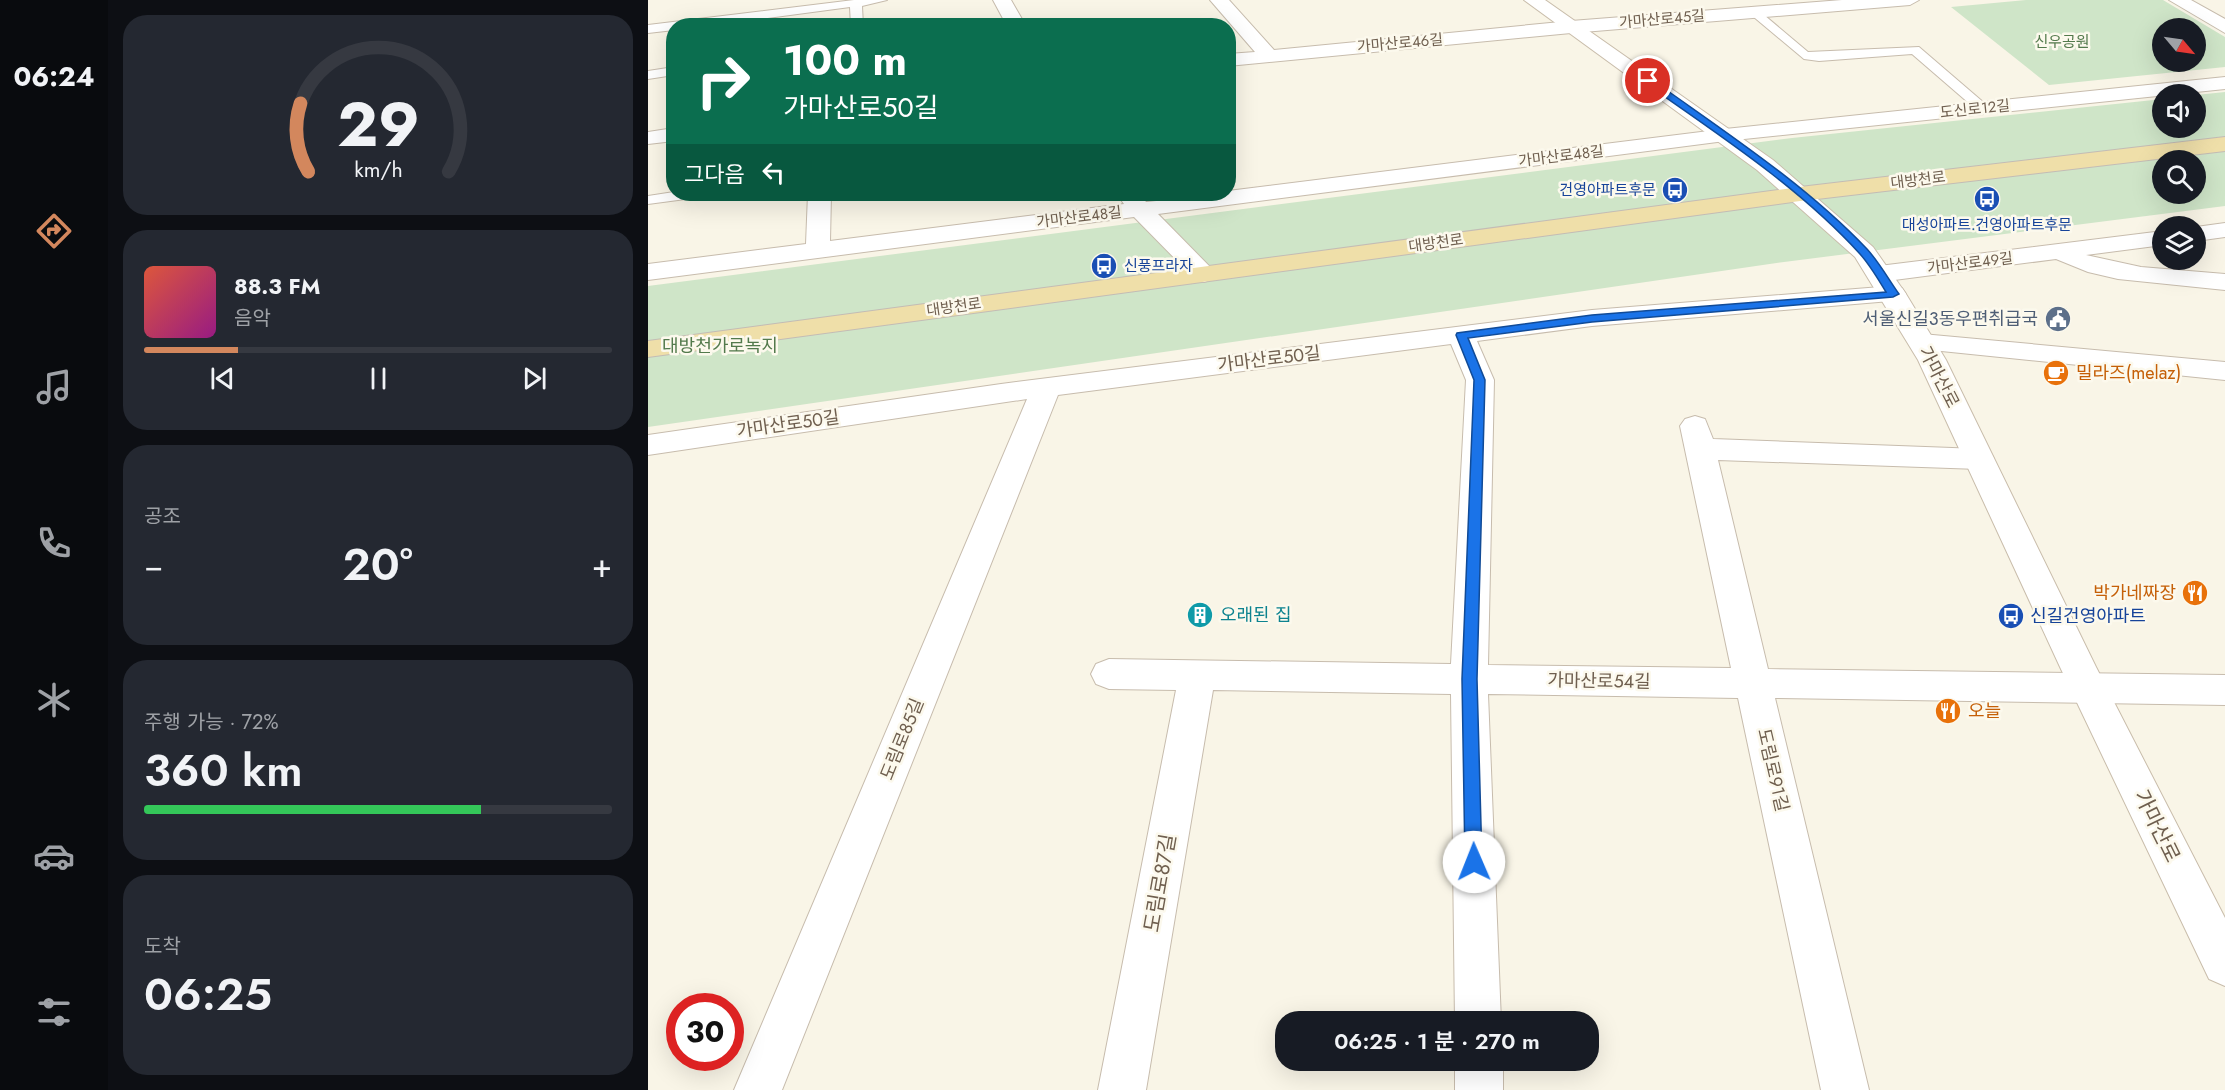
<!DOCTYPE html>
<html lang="ko">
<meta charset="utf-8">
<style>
body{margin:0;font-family:Jost,"Noto Sans KR",sans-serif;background:#242831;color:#f1f3f6;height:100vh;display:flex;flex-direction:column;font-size:22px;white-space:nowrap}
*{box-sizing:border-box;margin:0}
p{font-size:20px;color:#9ea1a6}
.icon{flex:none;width:33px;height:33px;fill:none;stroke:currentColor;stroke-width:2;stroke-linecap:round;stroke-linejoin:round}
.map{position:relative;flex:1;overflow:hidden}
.details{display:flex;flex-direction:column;gap:15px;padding:15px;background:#0d0f14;width:540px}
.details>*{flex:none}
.hud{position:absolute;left:18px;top:18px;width:570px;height:183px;border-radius:24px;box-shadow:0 6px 24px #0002;background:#0b6e4f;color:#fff;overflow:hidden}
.needle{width:39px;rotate:119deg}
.controls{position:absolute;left:1504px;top:18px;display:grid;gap:12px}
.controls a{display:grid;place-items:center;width:54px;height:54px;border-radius:50%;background:#171b24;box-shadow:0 6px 24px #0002;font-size:30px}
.speed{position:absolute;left:18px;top:993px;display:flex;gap:12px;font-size:30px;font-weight:700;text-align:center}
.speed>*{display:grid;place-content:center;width:78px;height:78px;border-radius:50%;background:#171b24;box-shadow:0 6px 24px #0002;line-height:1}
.speed .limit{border:9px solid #d22;background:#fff;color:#111}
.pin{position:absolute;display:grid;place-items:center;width:51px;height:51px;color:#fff;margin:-26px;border:3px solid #fff;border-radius:50%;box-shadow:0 2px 6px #0007}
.me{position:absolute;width:66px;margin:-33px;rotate:359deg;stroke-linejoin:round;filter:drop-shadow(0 0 4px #0008)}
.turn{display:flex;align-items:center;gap:21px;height:126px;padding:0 18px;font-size:27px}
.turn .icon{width:78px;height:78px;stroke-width:2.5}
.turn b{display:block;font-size:42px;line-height:51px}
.then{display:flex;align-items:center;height:57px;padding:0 18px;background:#0003;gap:12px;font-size:22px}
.big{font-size:45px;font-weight:600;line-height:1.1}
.details .card{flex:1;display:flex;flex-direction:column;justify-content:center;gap:9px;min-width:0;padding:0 21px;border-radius:24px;background:#242831}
.details .dial{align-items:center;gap:0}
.dial svg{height:156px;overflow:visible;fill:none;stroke:#363941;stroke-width:7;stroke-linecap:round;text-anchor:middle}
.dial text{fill:#f1f3f6;stroke:none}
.song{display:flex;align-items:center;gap:18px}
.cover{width:72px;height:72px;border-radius:9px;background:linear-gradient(135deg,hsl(10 70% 55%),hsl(310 70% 35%))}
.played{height:6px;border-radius:3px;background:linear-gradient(90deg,#d3875d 20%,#363941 20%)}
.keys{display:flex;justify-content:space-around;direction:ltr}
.heat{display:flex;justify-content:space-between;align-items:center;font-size:33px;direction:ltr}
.charge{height:9px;border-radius:4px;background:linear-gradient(90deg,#34c759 72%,#363941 0)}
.trip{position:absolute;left:627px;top:1011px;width:324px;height:60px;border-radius:24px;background:#171b24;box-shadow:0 6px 24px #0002;font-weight:600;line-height:60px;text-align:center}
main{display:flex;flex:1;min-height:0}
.tab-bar{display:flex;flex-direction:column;width:108px;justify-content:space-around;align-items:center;background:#090b0e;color:#9ea1a6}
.tab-bar .icon{width:42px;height:42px}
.tab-bar .selected{color:#d3875d}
.tab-bar b{font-size:27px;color:#f1f3f6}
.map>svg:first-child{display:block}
</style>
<main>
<nav class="tab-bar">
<b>06:24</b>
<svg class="icon selected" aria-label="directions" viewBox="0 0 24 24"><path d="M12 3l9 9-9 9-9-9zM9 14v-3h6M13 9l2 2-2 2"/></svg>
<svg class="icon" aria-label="music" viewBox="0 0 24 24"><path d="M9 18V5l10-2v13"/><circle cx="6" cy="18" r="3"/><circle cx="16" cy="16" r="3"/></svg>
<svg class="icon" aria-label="phone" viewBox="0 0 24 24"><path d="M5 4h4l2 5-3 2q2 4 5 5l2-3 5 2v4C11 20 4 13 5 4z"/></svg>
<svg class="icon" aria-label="climate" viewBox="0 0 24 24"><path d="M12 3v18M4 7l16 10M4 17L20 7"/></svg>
<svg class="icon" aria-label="car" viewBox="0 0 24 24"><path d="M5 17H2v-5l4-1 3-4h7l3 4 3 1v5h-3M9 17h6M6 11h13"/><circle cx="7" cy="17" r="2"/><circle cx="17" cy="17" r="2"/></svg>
<svg class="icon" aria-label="filters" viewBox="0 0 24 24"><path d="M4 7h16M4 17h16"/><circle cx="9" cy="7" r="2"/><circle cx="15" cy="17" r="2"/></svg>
</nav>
<section class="details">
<div class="card dial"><svg viewBox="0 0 100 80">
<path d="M14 69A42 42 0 1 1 86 69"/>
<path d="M14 69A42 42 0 0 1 10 34" stroke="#d3875d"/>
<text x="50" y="56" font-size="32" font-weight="700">29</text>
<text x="50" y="72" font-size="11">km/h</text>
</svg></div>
<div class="card">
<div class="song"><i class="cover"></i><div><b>88.3 FM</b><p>음악</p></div></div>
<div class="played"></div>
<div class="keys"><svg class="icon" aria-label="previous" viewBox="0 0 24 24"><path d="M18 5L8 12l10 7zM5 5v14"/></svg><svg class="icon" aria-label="pause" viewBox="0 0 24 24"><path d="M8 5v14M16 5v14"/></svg><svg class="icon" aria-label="next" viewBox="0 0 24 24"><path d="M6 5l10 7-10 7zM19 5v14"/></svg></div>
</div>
<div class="card"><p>공조</p>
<div class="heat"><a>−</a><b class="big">20°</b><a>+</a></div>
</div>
<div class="card"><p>주행 가능 · 72%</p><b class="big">360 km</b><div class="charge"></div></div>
<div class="card"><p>도착</p><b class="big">06:25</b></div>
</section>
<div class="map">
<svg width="1577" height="1090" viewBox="0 0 1577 1090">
<rect width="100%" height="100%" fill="#f9f5e7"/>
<path fill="#cfe5c8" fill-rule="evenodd" d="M 1378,0 L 1515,0 L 1577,37 L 1577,67 L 1401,85 L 1303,7 ZM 1515,28 L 1548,28 L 1548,62 L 1515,62 Z
M 1577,92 L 1577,206 L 1136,262 L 0,427 L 0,286 L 1144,138 L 1515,99 L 1515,128 L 1548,128 L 1548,95 ZM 1515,160 L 1548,160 L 1548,194 L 1515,194 Z"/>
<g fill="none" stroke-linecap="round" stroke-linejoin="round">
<g stroke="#c7bcad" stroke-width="2">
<path id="lane" d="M 206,0 L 239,0 L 214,6 L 215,26 L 203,26 L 202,7 L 59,26 L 26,26 L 26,30 L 0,33 L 0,25 Z
M 1101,9 L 1109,9 L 1160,52 L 1271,47 L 1342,108 L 1340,111 L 1330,111 L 1264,54 L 1171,61 L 1156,59 L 1101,13 Z
M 26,67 L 26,75 L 0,79 L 0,71 Z
M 26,192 L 52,194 L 45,198 L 0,204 L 0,196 Z"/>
</g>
<g stroke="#c7bcad" stroke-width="2">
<path id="street" d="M 345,0 L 363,0 L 378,26 L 359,26 Z
M 562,0 L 581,0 L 626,50 L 923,21 L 1194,0 L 1271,0 L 1262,5 L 923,33 L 580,66 L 580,54 L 607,52 Z
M 1521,0 L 1543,0 L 1577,19 L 1577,33 Z
M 1577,77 L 1577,89 L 1077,141 L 510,214 L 569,274 L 565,279 L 556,282 L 547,279 L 486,217 L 0,280 L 0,264 L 158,244 L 160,194 L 183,194 L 182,241 L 476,204 L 471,197 L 474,194 L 492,194 L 498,202 L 580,194 L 580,191 L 1077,129 Z
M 26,128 L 26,141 L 0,144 L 0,132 Z
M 1577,223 L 1577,237 L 1548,241 L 1548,227 Z
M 1515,231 L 1515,245 L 1438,255 L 1493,267 L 1577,274 L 1577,290 L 1470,279 L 1440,272 L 1408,259 L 1231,282 L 1222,279 L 1218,274 L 1222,269 L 1231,266 Z
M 1245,286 L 1254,288 L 1258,294 L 1254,300 L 944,326 L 829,341 L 846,380 L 840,665 L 1083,668 L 1032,426 L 1037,419 L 1047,416 L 1057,419 L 1065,439 L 1331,449 L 1342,452 L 1346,459 L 1342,466 L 1331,469 L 1070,460 L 1120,669 L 1577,675 L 1577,705 L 1127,698 L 1221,1090 L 1173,1090 L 1090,698 L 840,694 L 853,1022 L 807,1022 L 803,694 L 565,690 L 498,1090 L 450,1090 L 528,690 L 461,689 L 448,684 L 443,674 L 448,664 L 461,659 L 803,664 L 818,380 L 803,344 L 410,395 L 134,1090 L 86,1090 L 379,399 L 0,455 L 0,435 L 353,384 L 944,310 Z
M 1274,334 L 1577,362 L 1577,380 L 1264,348 L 1260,342 L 1264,336 Z
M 807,1060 L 855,1060 L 855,1090 L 807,1090 Z"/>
</g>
<g stroke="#c9bdab" stroke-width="2">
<path id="secondary" d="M 876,0 L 897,0 L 1125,160 L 1225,247 L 1258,294 L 1298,360 L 1448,667 L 1577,918 L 1577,986 L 1561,979 L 1412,667 L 1270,360 L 1207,257 L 1109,170 Z"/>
</g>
<g stroke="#c3bcb5" stroke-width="2">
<path id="primary" d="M 1577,137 L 1577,151 L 1152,201 L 0,357 L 0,341 L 1152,187 Z"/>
</g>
<use href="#lane" fill="#fff" fill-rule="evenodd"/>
<use href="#street" fill="#fff" fill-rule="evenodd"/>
<use href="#secondary" fill="#fff" fill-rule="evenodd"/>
<use href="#primary" fill="#efdfa9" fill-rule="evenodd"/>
</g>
<path fill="#1a73e8" stroke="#114b97" stroke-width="1.5" d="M 997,79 L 1003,79 C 1077,132 1156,183 1219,249 C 1231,262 1241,280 1251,294 L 1245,297 L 944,322 L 820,338 L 837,380 L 829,679 L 834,862 L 832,867 L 826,870 L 819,867 L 817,862 L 814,679 L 826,380 L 808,335 L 809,333 L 944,315 L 1238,292 C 1230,279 1222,265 1212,254 C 1151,187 1071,135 997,83 Z"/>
<defs>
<g id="bus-disc" transform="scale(1.35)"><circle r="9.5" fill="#1a4fb4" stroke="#fcf9ed"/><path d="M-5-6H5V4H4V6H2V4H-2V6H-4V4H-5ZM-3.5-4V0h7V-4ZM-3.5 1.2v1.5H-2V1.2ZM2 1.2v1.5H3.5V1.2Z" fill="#fff"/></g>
<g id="civic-disc" transform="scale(1.35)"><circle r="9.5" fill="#5c6f8a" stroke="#fcf9ed"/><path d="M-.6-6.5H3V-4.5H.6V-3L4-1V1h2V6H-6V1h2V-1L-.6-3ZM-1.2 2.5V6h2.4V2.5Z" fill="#fff"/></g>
<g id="cafe-disc" transform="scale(1.35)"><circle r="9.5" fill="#e8710a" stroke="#fcf9ed"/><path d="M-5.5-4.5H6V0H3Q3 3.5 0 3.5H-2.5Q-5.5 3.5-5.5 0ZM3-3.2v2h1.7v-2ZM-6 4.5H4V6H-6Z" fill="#fff"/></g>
<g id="restaurant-disc" transform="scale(1.35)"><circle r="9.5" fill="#e8710a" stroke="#fcf9ed"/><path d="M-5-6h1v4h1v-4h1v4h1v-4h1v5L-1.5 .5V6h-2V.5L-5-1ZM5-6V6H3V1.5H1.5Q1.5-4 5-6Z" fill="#fff"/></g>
<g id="building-disc" transform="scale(1.35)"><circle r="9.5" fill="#0f9aa8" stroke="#fcf9ed"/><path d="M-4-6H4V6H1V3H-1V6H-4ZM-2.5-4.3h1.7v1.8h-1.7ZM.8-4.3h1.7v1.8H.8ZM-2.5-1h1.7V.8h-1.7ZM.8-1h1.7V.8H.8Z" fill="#fff"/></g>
</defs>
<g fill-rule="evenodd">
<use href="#bus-disc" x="1027" y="190"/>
<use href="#bus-disc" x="1339" y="199"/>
<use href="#bus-disc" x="456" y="266"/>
<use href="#civic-disc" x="1410" y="319"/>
<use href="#cafe-disc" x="1408" y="373"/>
<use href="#restaurant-disc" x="1547" y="593"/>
<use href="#building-disc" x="552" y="615"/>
<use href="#bus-disc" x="1363" y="616"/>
<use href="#restaurant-disc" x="1300" y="711"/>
</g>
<g text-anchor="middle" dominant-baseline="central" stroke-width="5" stroke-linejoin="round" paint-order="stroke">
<g font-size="15" fill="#6f5f4f" stroke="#fcf9ed">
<text transform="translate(1014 19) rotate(-5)">가마산로45길</text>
<text transform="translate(752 43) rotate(-5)">가마산로46길</text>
<text transform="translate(1327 109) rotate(-6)">도신로12길</text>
<text transform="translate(913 156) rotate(-7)">가마산로48길</text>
<text transform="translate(1270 180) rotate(-7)">대방천로</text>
<text transform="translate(431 217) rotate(-7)">가마산로48길</text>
<text transform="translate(788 243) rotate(-8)">대방천로</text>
<text transform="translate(1322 263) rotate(-7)">가마산로49길</text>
<text transform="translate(306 307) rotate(-8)">대방천로</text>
</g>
<g font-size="15" fill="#537a4c" stroke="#fcf9ed">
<text x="1414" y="42">신우공원</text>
</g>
<g font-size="15" fill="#164399" stroke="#fcf9ed" text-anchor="end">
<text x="1008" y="190">건영아파트후문</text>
<text x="1339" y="225" text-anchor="middle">대성아파트.건영아파트후문</text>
<text x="476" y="266" text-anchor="start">신풍프라자</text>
</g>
<g font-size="18" fill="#4e5e75" stroke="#fcf9ed" text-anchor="end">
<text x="1390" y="319">서울신길3동우편취급국</text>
</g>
<g font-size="18" fill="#537a4c" stroke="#fcf9ed">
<text x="72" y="346">대방천가로녹지</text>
</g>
<g font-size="18" fill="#6f5f4f" stroke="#fcf9ed">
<text transform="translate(621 359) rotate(-7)">가마산로50길</text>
<text transform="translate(1291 377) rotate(63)">가마산로</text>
<text transform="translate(140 424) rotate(-8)">가마산로50길</text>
<text transform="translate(951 681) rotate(1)">가마산로54길</text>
<text transform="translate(254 739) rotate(-68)">도림로85길</text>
<text transform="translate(1125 770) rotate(77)">도림로91길</text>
</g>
<g font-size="18" fill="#c56008" stroke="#fcf9ed" text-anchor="start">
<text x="1428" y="373">밀라즈(melaz)</text>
<text x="1528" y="593" text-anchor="end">박가네짜장</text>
<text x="1320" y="711">오늘</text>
</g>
<g font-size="18" fill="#0d838f" stroke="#fcf9ed" text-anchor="start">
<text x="572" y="615">오래된 집</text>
</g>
<g font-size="18" fill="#164399" stroke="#fcf9ed" text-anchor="start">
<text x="1382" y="616">신길건영아파트</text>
</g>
<g font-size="21" fill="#6f5f4f" stroke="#fcf9ed">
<text transform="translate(1509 826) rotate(64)">가마산로</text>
<text transform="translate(512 883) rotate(-80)">도림로87길</text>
</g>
</g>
</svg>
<div class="controls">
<a><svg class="needle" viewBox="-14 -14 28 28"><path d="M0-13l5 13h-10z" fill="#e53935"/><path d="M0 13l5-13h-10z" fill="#9ea1a6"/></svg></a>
<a><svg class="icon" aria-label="sound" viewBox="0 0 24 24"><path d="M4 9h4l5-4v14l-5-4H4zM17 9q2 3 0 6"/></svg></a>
<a><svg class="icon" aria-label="search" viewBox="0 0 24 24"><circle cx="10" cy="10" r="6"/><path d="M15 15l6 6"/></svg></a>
<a><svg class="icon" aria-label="layers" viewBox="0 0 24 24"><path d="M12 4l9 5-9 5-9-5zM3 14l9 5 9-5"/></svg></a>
</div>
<div class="speed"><div class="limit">30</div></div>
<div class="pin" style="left:1000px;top:81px;background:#d93025"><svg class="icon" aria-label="arrive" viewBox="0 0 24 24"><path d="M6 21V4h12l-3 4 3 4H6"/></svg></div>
<svg class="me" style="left:826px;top:862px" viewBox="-20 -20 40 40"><circle r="19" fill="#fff"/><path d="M0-13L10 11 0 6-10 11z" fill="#1a73e8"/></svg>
<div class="trip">06:25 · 1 분 · 270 m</div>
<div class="hud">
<div class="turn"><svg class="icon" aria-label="right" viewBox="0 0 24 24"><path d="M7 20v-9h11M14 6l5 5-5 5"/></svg><div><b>100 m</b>가마산로50길</div></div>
<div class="then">그다음<svg class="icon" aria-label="left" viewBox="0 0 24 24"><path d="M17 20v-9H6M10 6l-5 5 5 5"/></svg></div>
</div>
</div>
</main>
